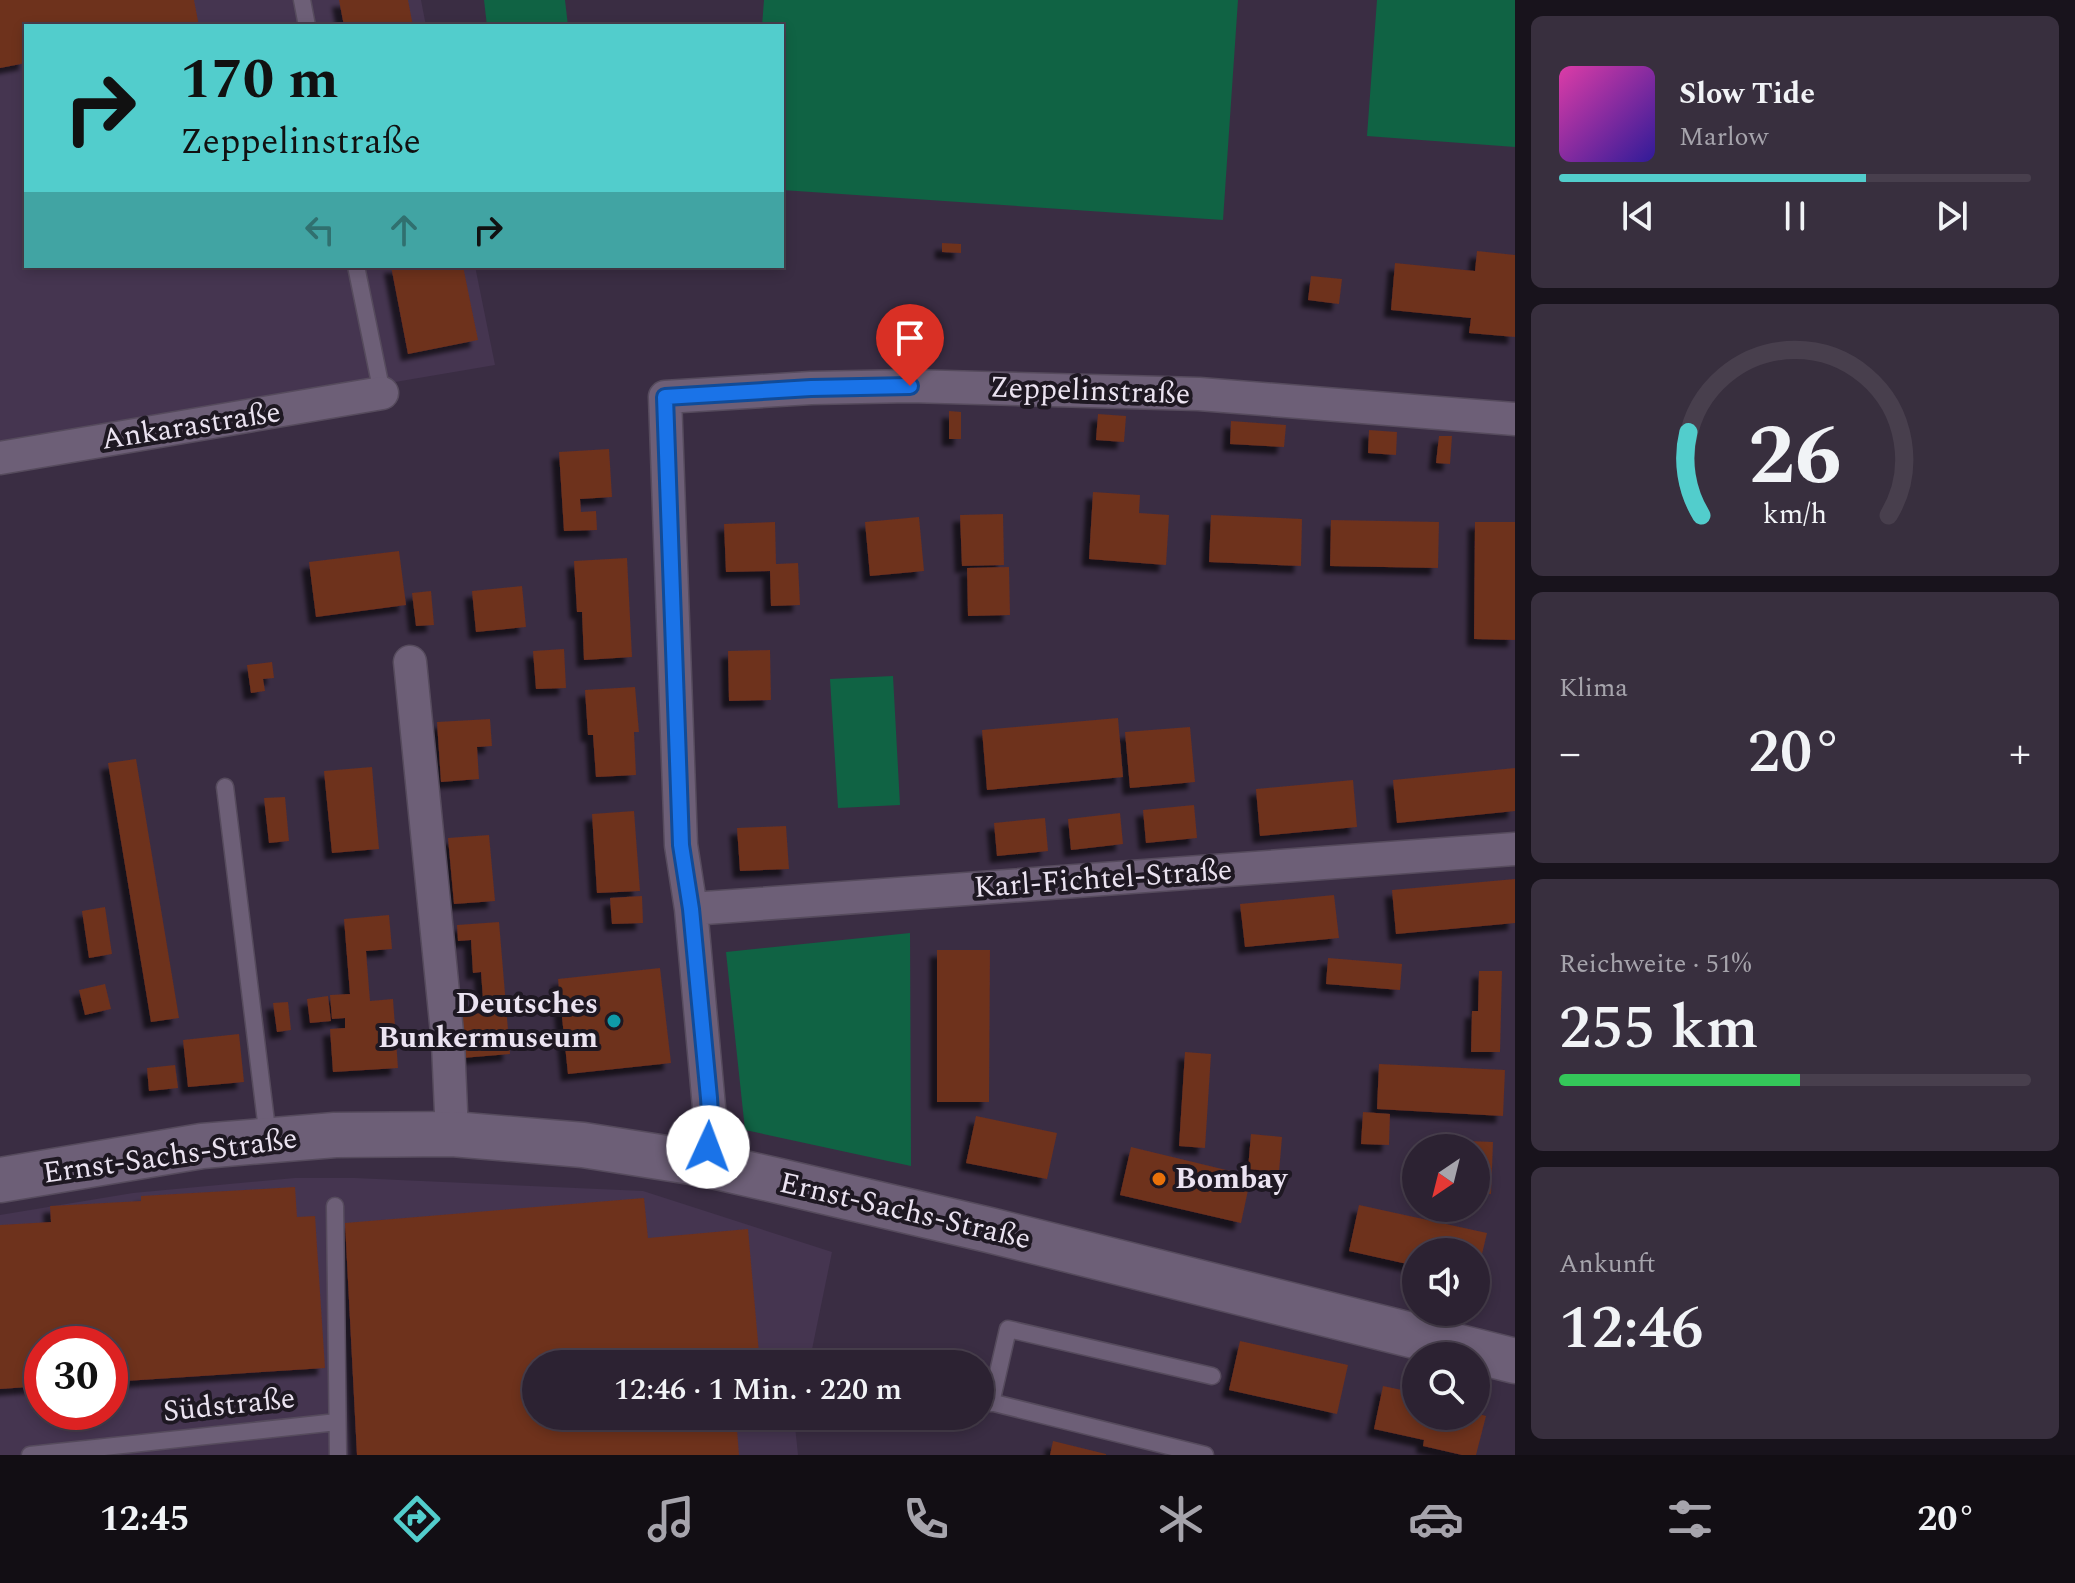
<!DOCTYPE html>
<html lang="de">
<meta charset="utf-8">
<style>
body{margin:0;font-family:Spectral,serif;background:#382f3e;color:#f1f3f6;height:100vh;display:flex;flex-direction:column;font-size:30px;white-space:nowrap}
*{box-sizing:border-box;margin:0}
p{font-size:26px;color:#a6a4ac}
.icon{flex:none;width:44px;height:44px;fill:none;stroke:currentColor;stroke-width:2;stroke-linecap:round;stroke-linejoin:round}
.map{position:relative;flex:1;overflow:hidden}
.details{display:flex;flex-direction:column;gap:16px;padding:16px;background:#18131c;width:560px}
.details>*{flex:none}
.top-card{position:absolute;left:24px;top:24px;width:760px;height:244px;border-radius:0px;box-shadow:0 4px 12px #0003,0 0 0 2px #483f4d;background:#52cdcc;color:#111;overflow:hidden}
.needle{width:52px;rotate:215deg}
.buttons{position:absolute;left:1402px;top:1134px;display:grid;gap:16px}
.buttons a{display:grid;place-items:center;width:88px;height:88px;border-radius:50%;background:#2c2232;box-shadow:0 4px 12px #0003,0 0 0 2px #483f4d;font-size:40px}
.speed{position:absolute;left:24px;top:1326px;display:flex;gap:16px;font-size:40px;font-weight:700;text-align:center}
.speed>*{display:grid;place-content:center;width:104px;height:104px;border-radius:50%;background:#2c2232;box-shadow:0 4px 12px #0003,0 0 0 2px #483f4d;line-height:1}
.speed .limit{border:12px solid #d22;background:#fff;color:#111}
.pin{position:absolute;display:grid;place-items:center;width:68px;height:68px;color:#fff;margin:-82px -34px;border-radius:50% 50% 50% 0;rotate:-45deg;box-shadow:0 0 8px #0007}
.pin .icon{rotate:45deg}
.me{position:absolute;width:88px;margin:-44px;rotate:2deg;stroke-linejoin:round;filter:drop-shadow(0 0 6px #0008)}
.turn{display:flex;align-items:center;gap:28px;height:168px;padding:0 24px;font-size:36px}
.turn .icon{width:104px;height:104px;stroke-width:2.5}
.turn b{display:block;font-size:56px;line-height:68px}
.lanes{display:flex;align-items:center;height:76px;padding:0 24px;background:#0003;justify-content:center;gap:40px;direction:ltr}
.lanes .off{opacity:.35}
.big{font-size:60px;font-weight:600;line-height:1.1}
.details .widget{flex:1;display:flex;flex-direction:column;justify-content:center;gap:12px;min-width:0;padding:0 28px;border-radius:12px;background:#382f3e}
.details .dial{align-items:center;gap:0}
.dial svg{height:208px;overflow:visible;fill:none;stroke:#483f4d;stroke-width:7;stroke-linecap:round;text-anchor:middle}
.dial text{fill:#f1f3f6;stroke:none}
.song{display:flex;align-items:center;gap:24px}
.cover{width:96px;height:96px;border-radius:12px;background:linear-gradient(135deg,hsl(320 70% 55%),hsl(250 70% 35%))}
.played{height:8px;border-radius:4px;background:linear-gradient(90deg,#52cdcc 65%,#483f4d 65%)}
.keys{display:flex;justify-content:space-around;direction:ltr}
.heat{display:flex;justify-content:space-between;align-items:center;font-size:44px;direction:ltr}
.charge{height:12px;border-radius:6px;background:linear-gradient(90deg,#34c759 51%,#483f4d 0)}
.trip{position:absolute;left:522px;top:1350px;width:472px;height:80px;border-radius:40px;background:#2c2232;box-shadow:0 4px 12px #0003,0 0 0 2px #483f4d;font-weight:600;line-height:80px;text-align:center}
.dock{display:flex;height:128px;justify-content:space-around;align-items:center;background:#120e14;color:#a6a4ac}
.dock .icon{width:56px;height:56px}
.dock .current{color:#52cdcc}
.dock b{font-size:36px;color:#f1f3f6}
main{display:flex;flex:1;min-height:0}
.map>svg:first-child{display:block}
</style>
<main>
<div class="map">
<svg width="1515" height="1455" viewBox="0 0 1515 1455">
<defs>
<filter id="shadow"><feDropShadow dx="-7" dy="7" stdDeviation="2" flood-color="#0009"/></filter>
</defs>
<rect width="100%" height="100%" fill="#3a2d43"/>
<path fill="#453550" fill-rule="evenodd" d="M 0,0 L 421,0 L 426,26 L 26,26 L 26,266 L 475,266 L 495,365 L 0,449 Z
M 295,1178 L 355,1178 L 643,1191 L 832,1252 L 809,1364 L 536,1364 L 536,1416 L 794,1416 L 798,1455 L 0,1455 L 0,1215 L 133,1193 ZM 42,1344 L 110,1344 L 110,1412 L 42,1412 Z"/>
<path fill="#106344" d="M 484,0 L 565,0 L 568,26 L 487,26 Z
M 764,0 L 1238,0 L 1223,220 L 782,190 L 782,26 L 762,26 Z
M 1377,0 L 1515,0 L 1515,147 L 1367,136 Z
M 893,676 L 900,805 L 838,808 L 830,679 Z
M 910,933 L 911,1166 L 745,1130 L 726,952 Z"/>
<path fill="#6e301e" filter="url(#shadow)" d="M 0,0 L 194,0 L 199,26 L 26,26 L 26,63 L 0,68 Z
M 339,0 L 408,0 L 413,26 L 344,26 Z
M 942,243 L 961,244 L 961,253 L 942,252 Z
M 1477,251 L 1515,255 L 1515,337 L 1469,333 L 1471,318 L 1391,310 L 1395,263 L 1475,271 Z
M 391,266 L 463,266 L 478,340 L 408,354 Z
M 1311,276 L 1342,279 L 1339,304 L 1308,300 Z
M 949,411 L 961,412 L 961,439 L 949,439 Z
M 1098,414 L 1126,416 L 1124,442 L 1096,440 Z
M 1231,421 L 1286,425 L 1284,447 L 1230,444 Z
M 1369,430 L 1397,432 L 1396,455 L 1368,453 Z
M 1439,436 L 1452,436 L 1450,464 L 1436,463 Z
M 609,449 L 612,497 L 580,499 L 581,512 L 596,511 L 597,530 L 564,531 L 559,452 Z
M 1093,492 L 1140,495 L 1139,513 L 1169,515 L 1166,565 L 1089,559 Z
M 1003,514 L 1004,565 L 962,566 L 960,515 Z
M 1211,515 L 1302,519 L 1301,566 L 1209,562 Z
M 919,517 L 924,571 L 870,576 L 865,522 Z
M 1331,520 L 1439,522 L 1438,568 L 1330,566 Z
M 775,522 L 776,564 L 798,563 L 800,605 L 771,606 L 770,571 L 726,572 L 724,524 Z
M 1475,522 L 1515,522 L 1515,640 L 1474,639 Z
M 399,551 L 406,605 L 316,617 L 309,562 Z
M 627,558 L 632,657 L 584,660 L 582,612 L 577,612 L 574,561 Z
M 1009,567 L 1010,615 L 968,616 L 967,568 Z
M 522,586 L 526,627 L 476,632 L 472,591 Z
M 431,591 L 434,625 L 416,626 L 412,593 Z
M 564,649 L 566,688 L 536,689 L 533,651 Z
M 770,650 L 771,700 L 729,701 L 728,651 Z
M 272,662 L 274,678 L 263,679 L 265,691 L 251,693 L 247,665 Z
M 635,687 L 639,732 L 634,732 L 636,775 L 596,777 L 593,735 L 588,735 L 585,690 Z
M 1118,718 L 1123,777 L 987,790 L 982,730 Z
M 490,719 L 492,746 L 477,747 L 479,779 L 441,782 L 437,722 Z
M 1190,727 L 1195,782 L 1130,788 L 1125,732 Z
M 136,759 L 179,1018 L 151,1022 L 108,763 Z
M 372,767 L 379,849 L 332,853 L 324,771 Z
M 1515,768 L 1515,811 L 1397,823 L 1393,780 Z
M 1353,780 L 1357,827 L 1260,836 L 1256,789 Z
M 285,797 L 289,841 L 269,843 L 264,798 Z
M 1194,805 L 1197,838 L 1146,843 L 1143,810 Z
M 634,811 L 640,891 L 597,893 L 592,814 Z
M 1120,813 L 1123,844 L 1071,850 L 1068,819 Z
M 1045,818 L 1048,851 L 997,856 L 994,823 Z
M 786,826 L 789,869 L 740,871 L 737,828 Z
M 489,835 L 495,901 L 454,904 L 448,838 Z
M 1515,879 L 1515,923 L 1396,934 L 1392,890 Z
M 1334,895 L 1339,938 L 1245,947 L 1240,904 Z
M 642,896 L 643,923 L 612,924 L 610,898 Z
M 105,907 L 112,954 L 89,958 L 82,911 Z
M 389,915 L 392,949 L 366,951 L 370,1001 L 393,999 L 398,1068 L 333,1072 L 330,1029 L 345,1028 L 345,1018 L 332,1019 L 330,995 L 350,994 L 344,919 Z
M 499,922 L 510,1054 L 462,1058 L 458,1015 L 484,1013 L 481,972 L 473,973 L 471,940 L 458,941 L 457,925 Z
M 937,950 L 990,950 L 989,1102 L 937,1102 Z
M 1328,958 L 1402,964 L 1400,990 L 1326,984 Z
M 660,968 L 671,1063 L 568,1074 L 558,979 Z
M 1479,971 L 1502,971 L 1500,1052 L 1471,1052 L 1472,1011 L 1478,1011 Z
M 105,984 L 111,1009 L 85,1015 L 79,990 Z
M 328,996 L 331,1021 L 310,1023 L 307,999 Z
M 288,1002 L 291,1030 L 277,1032 L 273,1003 Z
M 239,1034 L 244,1082 L 188,1087 L 183,1040 Z
M 1185,1052 L 1211,1054 L 1205,1148 L 1179,1146 Z
M 1379,1064 L 1505,1070 L 1503,1116 L 1377,1109 Z
M 175,1065 L 178,1088 L 149,1091 L 147,1068 Z
M 1363,1112 L 1390,1114 L 1389,1145 L 1361,1144 Z
M 976,1116 L 1057,1133 L 1047,1179 L 966,1163 Z
M 1251,1134 L 1282,1137 L 1279,1172 L 1248,1169 Z
M 1468,1141 L 1493,1142 L 1491,1194 L 1476,1193 L 1476,1148 L 1467,1148 Z
M 1131,1147 L 1251,1176 L 1241,1223 L 1120,1195 Z
M 295,1187 L 297,1217 L 315,1216 L 325,1368 L 110,1382 L 110,1344 L 42,1344 L 42,1386 L 0,1389 L 0,1225 L 51,1222 L 50,1206 L 141,1201 L 141,1196 Z
M 644,1198 L 648,1238 L 748,1229 L 760,1364 L 536,1364 L 536,1416 L 736,1416 L 739,1455 L 357,1455 L 345,1223 Z
M 1359,1205 L 1487,1233 L 1477,1275 L 1476,1252 L 1416,1252 L 1416,1266 L 1349,1251 Z
M 1240,1341 L 1348,1365 L 1337,1414 L 1229,1390 Z
M 1383,1386 L 1416,1393 L 1416,1416 L 1476,1416 L 1476,1413 L 1486,1416 L 1476,1455 L 1462,1455 L 1423,1446 L 1424,1440 L 1374,1429 Z
M 1053,1441 L 1106,1454 L 1106,1455 L 1050,1455 Z"/>
<g fill="none" stroke-linecap="round" stroke-linejoin="round">
<g stroke="#564b5d" stroke-width="19">
<path id="lane" d="M 302,0 L 307,26
M 356,266 L 382,393
M 225,787 L 268,1138
M 335,1206 L 338,1455
M 982,1400 L 1205,1455
M 991,1403 L 1008,1329 L 1212,1376
M 30,1455 L 337,1422"/>
</g>
<g stroke="#564b5d" stroke-width="35">
<path id="street" d="M 0,458 L 382,393
M 410,662 L 448,1043 L 452,1134
M 691,909 L 1515,849
M 704,1164 L 711,1129 L 691,909 L 681,845 L 665,397 L 811,388 L 910,386 L 1199,394 L 1515,419"/>
</g>
<g stroke="#564b5d" stroke-width="47">
<path id="secondary" d="M 0,1180 L 202,1146 L 335,1135 L 452,1134 L 583,1145 L 704,1164 L 779,1181 L 989,1230 L 1515,1361"/>
</g>
<use href="#lane" stroke="#6d5f77" stroke-width="16"/>
<use href="#street" stroke="#6d5f77" stroke-width="32"/>
<use href="#secondary" stroke="#6d5f77" stroke-width="44"/>
</g>
<g fill="none" stroke-linecap="round" stroke-linejoin="round">
<g stroke="#114b97" stroke-width="20">
<path id="route" d="M 708,1147 L 711,1129 L 709,1098 L 691,909 L 681,845 L 665,397 L 811,388 L 910,386"/>
</g>
<use href="#route" stroke="#1a73e8" stroke-width="14"/>
</g>
<circle fill="#0f9aa8" stroke="#1e1822" stroke-width="3" cx="614" cy="1021" r="8"/>
<circle fill="#e8710a" stroke="#1e1822" stroke-width="3" cx="1159" cy="1179" r="8"/>
<g text-anchor="middle" dominant-baseline="central" stroke-width="8" stroke-linejoin="round" paint-order="stroke">
<g font-size="30" fill="#ebe3f1" stroke="#1e1822">
<text transform="translate(1090 391) rotate(2)">Zeppelinstraße</text>
<text transform="translate(191 426) rotate(-9)">Ankarastraße</text>
<text transform="translate(1103 879) rotate(-4)">Karl-Fichtel-Straße</text>
<text transform="translate(170 1156) rotate(-8)">Ernst-Sachs-Straße</text>
<text transform="translate(905 1211) rotate(13)">Ernst-Sachs-Straße</text>
<text transform="translate(229 1405) rotate(-6)">Südstraße</text>
</g>
<g font-size="30" font-weight="bold" fill="#ebe3f1" stroke="#1e1822" text-anchor="end">
<text x="598" y="1004">Deutsches<tspan x="598" dy="34">Bunkermuseum</tspan></text>
<text x="1175" y="1179" text-anchor="start">Bombay</text>
</g>
</g>
</svg>
<div class="buttons">
<a><svg class="needle" viewBox="-14 -14 28 28"><path d="M0-13l5 13h-10z" fill="#e53935"/><path d="M0 13l5-13h-10z" fill="#a6a4ac"/></svg></a>
<a><svg class="icon" aria-label="sound" viewBox="0 0 24 24"><path d="M4 9h4l5-4v14l-5-4H4zM17 9q2 3 0 6"/></svg></a>
<a><svg class="icon" aria-label="search" viewBox="0 0 24 24"><circle cx="10" cy="10" r="6"/><path d="M15 15l6 6"/></svg></a>
</div>
<div class="speed"><div class="limit">30</div></div>
<div class="pin" style="left:910px;top:386px;background:#d93025"><svg class="icon" aria-label="arrive" viewBox="0 0 24 24"><path d="M6 21V4h12l-3 4 3 4H6"/></svg></div>
<svg class="me" style="left:708px;top:1147px" viewBox="-20 -20 40 40"><circle r="19" fill="#fff"/><path d="M0-13L10 11 0 6-10 11z" fill="#1a73e8"/></svg>
<div class="trip">12:46 · 1 Min. · 220 m</div>
<div class="top-card">
<div class="turn"><svg class="icon" aria-label="right" viewBox="0 0 24 24"><path d="M7 20v-9h11M14 6l5 5-5 5"/></svg><div><b>170 m</b>Zeppelinstraße</div></div>
<div class="lanes"><svg class="icon off" aria-label="left" viewBox="0 0 24 24"><path d="M17 20v-9H6M10 6l-5 5 5 5"/></svg><svg class="icon off" aria-label="ahead" viewBox="0 0 24 24"><path d="M12 20V5M6 11l6-6 6 6"/></svg><svg class="icon" aria-label="right" viewBox="0 0 24 24"><path d="M7 20v-9h11M14 6l5 5-5 5"/></svg></div>
</div>
</div>
<section class="details">
<div class="widget">
<div class="song"><i class="cover"></i><div><b>Slow Tide</b><p>Marlow</p></div></div>
<div class="played"></div>
<div class="keys"><svg class="icon" aria-label="previous" viewBox="0 0 24 24"><path d="M18 5L8 12l10 7zM5 5v14"/></svg><svg class="icon" aria-label="pause" viewBox="0 0 24 24"><path d="M8 5v14M16 5v14"/></svg><svg class="icon" aria-label="next" viewBox="0 0 24 24"><path d="M6 5l10 7-10 7zM19 5v14"/></svg></div>
</div>
<div class="widget dial"><svg viewBox="0 0 100 80">
<path d="M14 69A42 42 0 1 1 86 69"/>
<path d="M14 69A42 42 0 0 1 9 37" stroke="#52cdcc"/>
<text x="50" y="56" font-size="32" font-weight="700">26</text>
<text x="50" y="72" font-size="11">km/h</text>
</svg></div>
<div class="widget"><p>Klima</p>
<div class="heat"><a>−</a><b class="big">20°</b><a>+</a></div>
</div>
<div class="widget"><p>Reichweite · 51%</p><b class="big">255 km</b><div class="charge"></div></div>
<div class="widget"><p>Ankunft</p><b class="big">12:46</b></div>
</section>
</main>
<nav class="dock">
<b>12:45</b>
<svg class="icon current" aria-label="directions" viewBox="0 0 24 24"><path d="M12 3l9 9-9 9-9-9zM9 14v-3h6M13 9l2 2-2 2"/></svg>
<svg class="icon" aria-label="music" viewBox="0 0 24 24"><path d="M9 18V5l10-2v13"/><circle cx="6" cy="18" r="3"/><circle cx="16" cy="16" r="3"/></svg>
<svg class="icon" aria-label="phone" viewBox="0 0 24 24"><path d="M5 4h4l2 5-3 2q2 4 5 5l2-3 5 2v4C11 20 4 13 5 4z"/></svg>
<svg class="icon" aria-label="climate" viewBox="0 0 24 24"><path d="M12 3v18M4 7l16 10M4 17L20 7"/></svg>
<svg class="icon" aria-label="car" viewBox="0 0 24 24"><path d="M5 17H2v-5l4-1 3-4h7l3 4 3 1v5h-3M9 17h6M6 11h13"/><circle cx="7" cy="17" r="2"/><circle cx="17" cy="17" r="2"/></svg>
<svg class="icon" aria-label="filters" viewBox="0 0 24 24"><path d="M4 7h16M4 17h16"/><circle cx="9" cy="7" r="2"/><circle cx="15" cy="17" r="2"/></svg>
<b>20°</b>
</nav>
